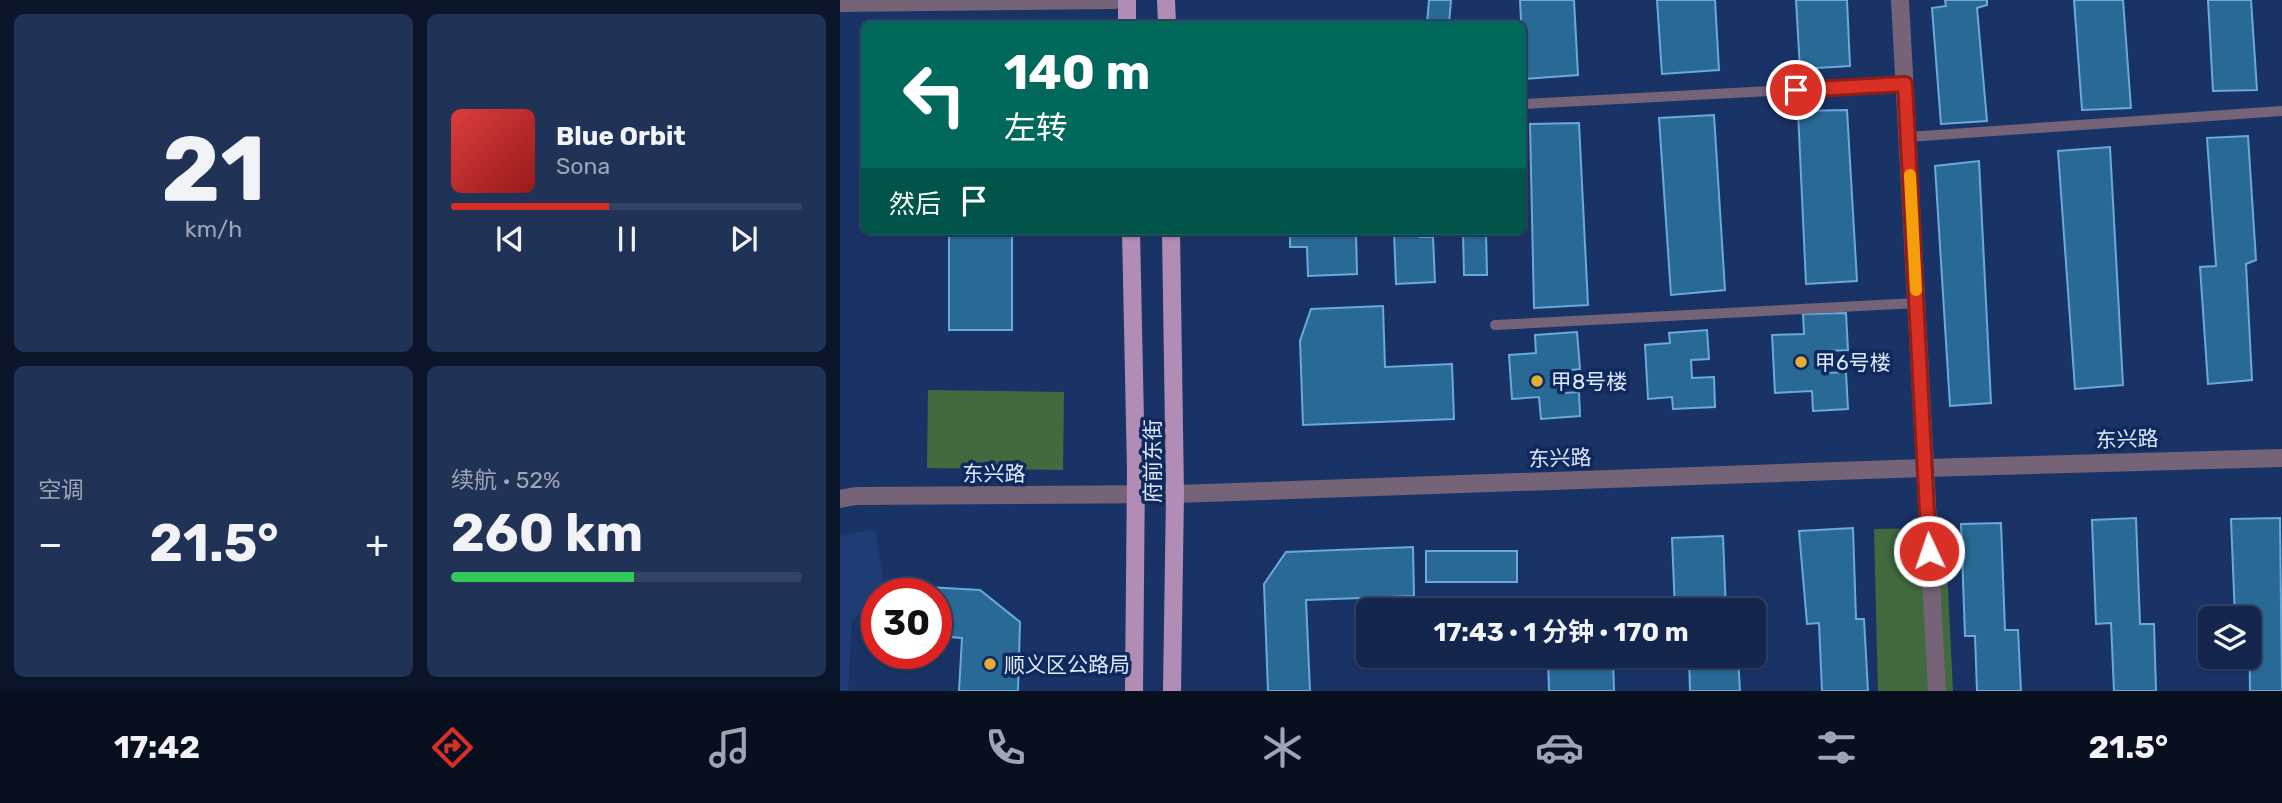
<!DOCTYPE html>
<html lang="zh">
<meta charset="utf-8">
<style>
body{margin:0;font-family:Rubik,"Noto Sans SC",sans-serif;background:#213257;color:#f1f3f6;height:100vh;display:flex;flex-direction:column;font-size:26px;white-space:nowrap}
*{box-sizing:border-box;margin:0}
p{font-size:23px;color:#9da5b6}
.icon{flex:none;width:38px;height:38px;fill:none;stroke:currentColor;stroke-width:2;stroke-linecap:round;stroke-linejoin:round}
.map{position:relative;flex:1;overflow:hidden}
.side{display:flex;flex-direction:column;gap:14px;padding:14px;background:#0b152a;width:840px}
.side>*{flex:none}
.top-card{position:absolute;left:21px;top:21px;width:665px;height:214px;border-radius:10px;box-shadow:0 2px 5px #0004,0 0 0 2px #334365;background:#00695c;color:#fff;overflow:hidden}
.buttons{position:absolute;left:1358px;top:606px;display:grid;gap:14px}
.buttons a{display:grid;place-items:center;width:63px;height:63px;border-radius:10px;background:#14264d;box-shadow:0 2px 5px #0004,0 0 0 2px #334365;font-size:35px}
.speed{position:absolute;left:21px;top:578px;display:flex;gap:14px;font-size:35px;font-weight:700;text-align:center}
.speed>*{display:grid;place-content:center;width:91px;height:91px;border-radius:50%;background:#14264d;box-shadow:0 2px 5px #0004,0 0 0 2px #334365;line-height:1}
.speed .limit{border:10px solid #d22;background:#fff;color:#111}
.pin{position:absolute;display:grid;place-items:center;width:60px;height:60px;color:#fff;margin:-30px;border:4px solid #fff;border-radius:50%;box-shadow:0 2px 7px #0007}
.me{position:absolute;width:77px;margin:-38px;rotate:357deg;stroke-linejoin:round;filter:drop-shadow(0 0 5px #0008)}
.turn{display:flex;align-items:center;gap:24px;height:147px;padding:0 28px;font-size:32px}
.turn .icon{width:91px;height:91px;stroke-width:2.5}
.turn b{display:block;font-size:49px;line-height:60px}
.then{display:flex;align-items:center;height:66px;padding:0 28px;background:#0003;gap:14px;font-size:26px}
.big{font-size:52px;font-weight:700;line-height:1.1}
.side .tile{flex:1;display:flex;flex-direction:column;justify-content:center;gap:10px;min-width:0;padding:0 24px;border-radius:10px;background:#213257}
.side .dial{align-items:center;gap:0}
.dial b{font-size:91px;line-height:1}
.song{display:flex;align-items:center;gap:21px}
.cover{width:84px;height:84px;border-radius:10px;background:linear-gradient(135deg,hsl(0 70% 55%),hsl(0 70% 35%))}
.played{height:7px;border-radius:4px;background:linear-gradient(90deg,#d93025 45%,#334365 45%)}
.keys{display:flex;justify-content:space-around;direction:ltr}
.heat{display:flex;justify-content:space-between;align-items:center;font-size:38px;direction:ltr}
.charge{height:10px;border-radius:5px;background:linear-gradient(90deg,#34c759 52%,#334365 0)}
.side .tiles{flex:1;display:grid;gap:14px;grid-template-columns:repeat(2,1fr)}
.trip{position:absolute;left:516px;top:598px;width:410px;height:70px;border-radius:10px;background:#14264d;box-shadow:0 2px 5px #0004,0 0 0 2px #334365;font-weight:700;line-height:70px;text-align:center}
.dock{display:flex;height:112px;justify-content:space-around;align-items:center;background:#080f1f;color:#9da5b6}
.dock .icon{width:49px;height:49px}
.dock .active{color:#d93025}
.dock b{font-size:32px;color:#f1f3f6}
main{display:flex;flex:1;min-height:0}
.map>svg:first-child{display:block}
</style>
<main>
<section class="side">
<div class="tiles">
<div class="tile dial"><b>21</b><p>km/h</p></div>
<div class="tile">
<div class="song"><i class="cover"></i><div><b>Blue Orbit</b><p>Sona</p></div></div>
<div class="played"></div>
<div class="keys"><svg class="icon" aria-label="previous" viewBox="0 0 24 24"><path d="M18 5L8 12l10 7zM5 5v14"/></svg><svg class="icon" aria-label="pause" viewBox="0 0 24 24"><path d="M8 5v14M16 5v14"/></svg><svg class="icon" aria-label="next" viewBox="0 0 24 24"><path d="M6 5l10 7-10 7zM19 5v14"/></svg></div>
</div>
<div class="tile"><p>空调</p>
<div class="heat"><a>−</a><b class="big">21.5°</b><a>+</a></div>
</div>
<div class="tile"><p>续航 · 52%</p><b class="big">260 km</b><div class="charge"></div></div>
</div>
</section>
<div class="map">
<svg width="1442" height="691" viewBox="0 0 1442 691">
<rect width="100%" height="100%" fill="#1a3367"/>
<path fill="#1f3c77" d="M 35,529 L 44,585 L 12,621 L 8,691 L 0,691 L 0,536 Z"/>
<path fill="#426a3f" d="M 88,390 L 224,392 L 223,470 L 87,468 Z
M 1105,528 L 1113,691 L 1038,691 L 1034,529 Z"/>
<path fill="#286996" stroke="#6aaadb" stroke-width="2" d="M 589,0 L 611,0 L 609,24 L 587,24 Z
M 680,0 L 734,0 L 738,75 L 684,79 Z
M 817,0 L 875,0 L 879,70 L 822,74 Z
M 956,0 L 1007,0 L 1010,66 L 960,69 Z
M 1105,0 L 1147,0 L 1147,5 L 1137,8 L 1147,121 L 1101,124 L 1092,8 L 1106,6 Z
M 1234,0 L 1283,0 L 1291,108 L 1242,110 Z
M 1368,0 L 1411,0 L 1417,90 L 1373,91 Z
M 1007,110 L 1017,281 L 966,284 L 958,111 Z
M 874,115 L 885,290 L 831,295 L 819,118 Z
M 739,123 L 748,305 L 694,308 L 690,124 Z
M 1408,136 L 1416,260 L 1406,264 L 1412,380 L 1368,384 L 1360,267 L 1376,266 L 1367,138 Z
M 1270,147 L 1283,385 L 1235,389 L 1218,151 Z
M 1139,161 L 1151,403 L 1110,406 L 1095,166 Z
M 109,231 L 172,231 L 172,330 L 109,330 Z
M 450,231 L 516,231 L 517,274 L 468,276 L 467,247 L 450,247 Z
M 554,231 L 580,231 L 580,237 L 593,237 L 595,282 L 556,284 Z
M 623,231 L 646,231 L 647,275 L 624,275 Z
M 543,306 L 545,367 L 612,364 L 614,419 L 463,425 L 460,341 L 471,309 Z
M 1006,313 L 1008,350 L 987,351 L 988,373 L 1006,372 L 1008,409 L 973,411 L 972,391 L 935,393 L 932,335 L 964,334 L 963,314 Z
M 867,330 L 869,359 L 851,360 L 852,378 L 874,377 L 875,407 L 833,409 L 832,397 L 808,399 L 805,345 L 830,343 L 829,333 Z
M 737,332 L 740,369 L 723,371 L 724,393 L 739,392 L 740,416 L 701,419 L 699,397 L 672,399 L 669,355 L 696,353 L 695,335 Z
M 1296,518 L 1300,624 L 1314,624 L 1316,691 L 1274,691 L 1271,623 L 1256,624 L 1252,520 Z
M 1440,518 L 1442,691 L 1410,691 L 1409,618 L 1395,618 L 1391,519 Z
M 1161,523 L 1165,630 L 1178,630 L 1181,691 L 1137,691 L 1135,636 L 1125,636 L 1121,524 Z
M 1013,528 L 1016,619 L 1024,619 L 1028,691 L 982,691 L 979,623 L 967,624 L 959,531 Z
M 883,536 L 886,611 L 835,611 L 832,538 Z
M 573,547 L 574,596 L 466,600 L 470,691 L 428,691 L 424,584 L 446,552 Z
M 586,551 L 677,551 L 677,582 L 586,582 Z
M 51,585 L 140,590 L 180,622 L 178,691 L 119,691 L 122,638 L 96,636 L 96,593 L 51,593 Z
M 708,656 L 773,656 L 774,691 L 709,691 Z
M 849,656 L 898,656 L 900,691 L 850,691 Z"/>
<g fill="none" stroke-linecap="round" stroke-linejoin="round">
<path stroke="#756377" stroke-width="10" d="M 682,104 L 1065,84
M 1068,137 L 1442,111
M 655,325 L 1077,303"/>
<path stroke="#756377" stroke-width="18" d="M 1060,0 L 1097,691
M 0,3 L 275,0"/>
<path stroke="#756377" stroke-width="18" d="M 0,499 L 16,496 L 335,494 L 1084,468 L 1442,458"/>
<path stroke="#b18db6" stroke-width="18" d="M 287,0 L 287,24
M 326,0 L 327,24
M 291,231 L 296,470 L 294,691
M 331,231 L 335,494 L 332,691"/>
</g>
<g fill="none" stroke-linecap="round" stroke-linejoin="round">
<g stroke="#8d1f18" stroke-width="18">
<path id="route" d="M 956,90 L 1065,84 L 1089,551"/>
</g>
<use href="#route" stroke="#d93025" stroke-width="12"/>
<path stroke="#f59e0b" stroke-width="12" d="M 1070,175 L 1076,290"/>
</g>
<g fill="#e4ad35" stroke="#10295c" stroke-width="2.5">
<circle cx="961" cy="362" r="7"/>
<circle cx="697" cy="381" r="7"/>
<circle cx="150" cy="664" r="7"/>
</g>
<g text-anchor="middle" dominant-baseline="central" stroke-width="7" stroke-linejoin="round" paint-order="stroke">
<g font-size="21" fill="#dde8fc" stroke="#10295c" text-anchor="start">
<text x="975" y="362">甲6号楼</text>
<text x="711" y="381">甲8号楼</text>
<text x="164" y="664">顺义区公路局</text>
</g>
<g font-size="21" fill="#dde8fc" stroke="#10295c">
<text transform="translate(1287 439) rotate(-2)">东兴路</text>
<text transform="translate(720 458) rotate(-2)">东兴路</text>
<text transform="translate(312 461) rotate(-90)">府前东街</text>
<text x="154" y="473">东兴路</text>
</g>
</g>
</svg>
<div class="buttons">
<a><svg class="icon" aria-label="layers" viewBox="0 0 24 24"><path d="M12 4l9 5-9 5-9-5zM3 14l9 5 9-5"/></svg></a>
</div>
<div class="speed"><div class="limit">30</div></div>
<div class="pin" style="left:956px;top:90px;background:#d93025"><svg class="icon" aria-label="arrive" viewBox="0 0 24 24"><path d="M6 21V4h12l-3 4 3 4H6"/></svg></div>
<svg class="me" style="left:1089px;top:551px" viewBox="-20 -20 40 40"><circle r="17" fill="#d93025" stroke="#fff" stroke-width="3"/><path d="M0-11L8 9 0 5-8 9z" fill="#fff"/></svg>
<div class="trip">17:43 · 1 分钟 · 170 m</div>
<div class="top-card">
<div class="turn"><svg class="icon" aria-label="left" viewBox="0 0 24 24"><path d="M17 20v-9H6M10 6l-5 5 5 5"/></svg><div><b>140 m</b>左转</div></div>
<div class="then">然后<svg class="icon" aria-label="arrive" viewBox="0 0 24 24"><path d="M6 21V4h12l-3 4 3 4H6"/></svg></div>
</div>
</div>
</main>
<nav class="dock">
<b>17:42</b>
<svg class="icon active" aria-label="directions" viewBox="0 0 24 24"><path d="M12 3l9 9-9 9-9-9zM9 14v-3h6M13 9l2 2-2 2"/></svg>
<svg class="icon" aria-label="music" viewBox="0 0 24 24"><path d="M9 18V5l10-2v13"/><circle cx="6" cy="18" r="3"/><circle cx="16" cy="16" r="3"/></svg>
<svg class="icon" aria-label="phone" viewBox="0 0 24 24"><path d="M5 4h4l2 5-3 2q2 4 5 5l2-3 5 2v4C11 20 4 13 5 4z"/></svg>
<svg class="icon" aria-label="climate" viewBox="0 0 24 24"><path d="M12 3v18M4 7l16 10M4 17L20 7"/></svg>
<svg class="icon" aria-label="car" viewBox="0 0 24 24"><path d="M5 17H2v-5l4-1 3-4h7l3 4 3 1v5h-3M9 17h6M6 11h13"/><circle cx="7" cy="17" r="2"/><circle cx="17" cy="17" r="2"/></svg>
<svg class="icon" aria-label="filters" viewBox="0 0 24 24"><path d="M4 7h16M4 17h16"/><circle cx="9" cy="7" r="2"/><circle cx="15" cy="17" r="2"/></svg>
<b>21.5°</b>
</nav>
